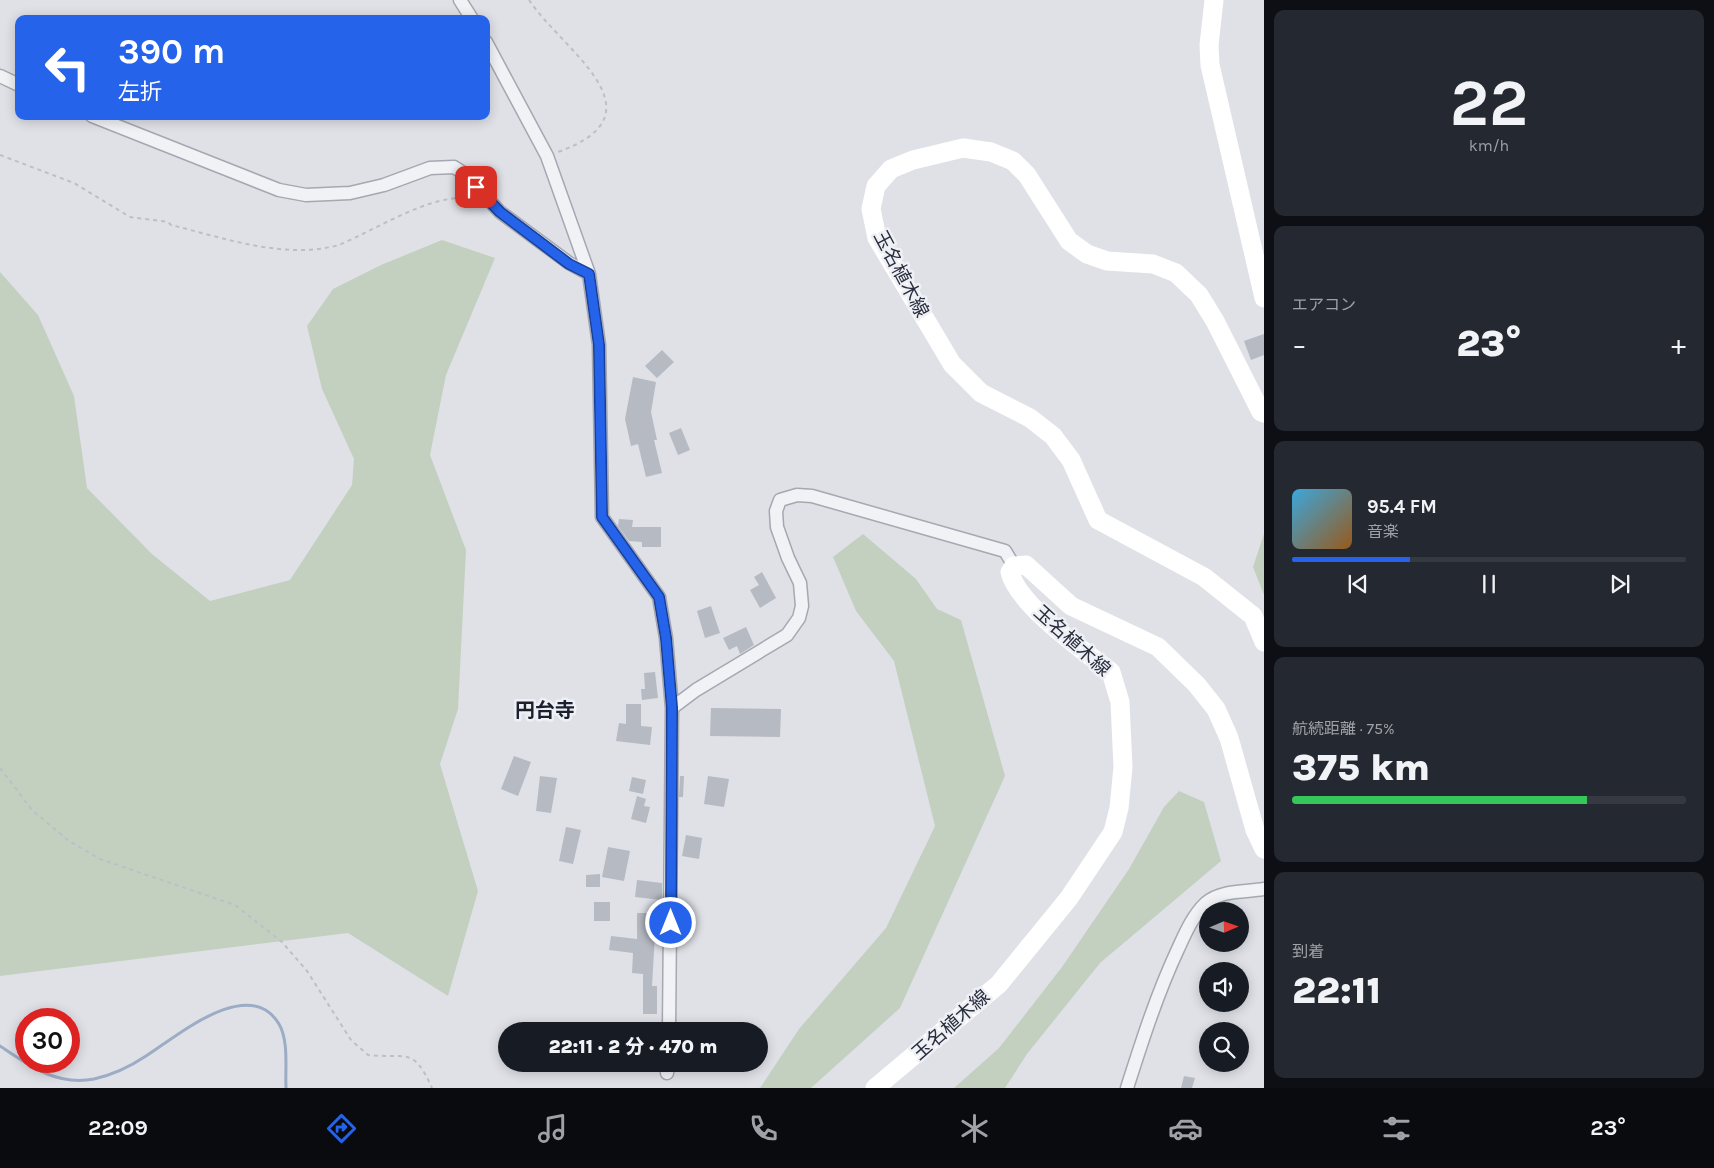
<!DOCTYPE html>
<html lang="ja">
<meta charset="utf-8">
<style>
body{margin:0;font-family:Karla,"Noto Sans JP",sans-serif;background:#242831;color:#f1f3f6;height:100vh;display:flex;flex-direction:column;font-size:19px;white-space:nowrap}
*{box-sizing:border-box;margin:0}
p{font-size:16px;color:#9ea1a6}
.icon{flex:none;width:28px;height:28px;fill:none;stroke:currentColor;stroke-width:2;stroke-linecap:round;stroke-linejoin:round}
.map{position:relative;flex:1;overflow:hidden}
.drawer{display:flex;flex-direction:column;gap:10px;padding:10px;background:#0d0f14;width:450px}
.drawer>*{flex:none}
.top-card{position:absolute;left:15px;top:15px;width:475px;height:105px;border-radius:10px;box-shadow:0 2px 12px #0003;background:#2563eb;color:#fff;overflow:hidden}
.needle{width:32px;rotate:88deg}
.tools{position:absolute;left:1199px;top:902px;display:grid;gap:10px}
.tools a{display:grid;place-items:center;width:50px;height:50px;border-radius:50%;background:#171b24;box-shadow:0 2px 12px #0003;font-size:25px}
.speed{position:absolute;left:15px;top:1008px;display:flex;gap:10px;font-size:25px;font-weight:700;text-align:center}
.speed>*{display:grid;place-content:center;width:65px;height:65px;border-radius:50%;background:#171b24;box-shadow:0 2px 12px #0003;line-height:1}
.speed .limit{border:8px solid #d22;background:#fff;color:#111}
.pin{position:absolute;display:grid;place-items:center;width:42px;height:42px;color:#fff;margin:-21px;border-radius:10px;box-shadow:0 2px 8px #0006}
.me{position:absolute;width:55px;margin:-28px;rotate:0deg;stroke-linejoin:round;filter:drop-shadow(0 0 4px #0008)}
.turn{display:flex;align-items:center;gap:18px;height:105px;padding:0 20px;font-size:22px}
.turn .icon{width:65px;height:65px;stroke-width:2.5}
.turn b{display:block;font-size:35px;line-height:42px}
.big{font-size:38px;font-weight:800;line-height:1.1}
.drawer .card{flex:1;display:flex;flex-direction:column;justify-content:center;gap:8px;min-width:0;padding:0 18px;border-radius:10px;background:#242831}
.drawer .dial{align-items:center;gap:0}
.dial b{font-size:65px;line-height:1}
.song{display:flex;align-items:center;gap:15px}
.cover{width:60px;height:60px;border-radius:8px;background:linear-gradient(135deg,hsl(200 70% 55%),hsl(30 70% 35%))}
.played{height:5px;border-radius:2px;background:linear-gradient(90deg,#2563eb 30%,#363941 30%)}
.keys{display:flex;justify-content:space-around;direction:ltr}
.heat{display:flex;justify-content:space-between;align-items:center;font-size:28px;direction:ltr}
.charge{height:8px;border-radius:4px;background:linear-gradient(90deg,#34c759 75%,#363941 0)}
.trip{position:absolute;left:498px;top:1022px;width:270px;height:50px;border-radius:25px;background:#171b24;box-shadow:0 2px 12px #0003;font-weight:800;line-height:50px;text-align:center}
.tabs{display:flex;height:80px;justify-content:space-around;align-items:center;background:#090b0e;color:#9ea1a6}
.tabs .icon{width:35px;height:35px}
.tabs .current{color:#2563eb}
.tabs b{font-size:22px;color:#f1f3f6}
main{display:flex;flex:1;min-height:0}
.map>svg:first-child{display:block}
</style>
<main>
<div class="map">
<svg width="1264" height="1088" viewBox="0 0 1264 1088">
<rect width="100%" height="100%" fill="#dfe1e7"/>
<path fill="#c3d0c0" d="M 442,240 L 495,258 L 446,375 L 430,455 L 466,550 L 458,709 L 440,764 L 478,891 L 448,996 L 348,933 L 0,976 L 0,272 L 38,315 L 74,396 L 87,488 L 152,554 L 210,601 L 290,580 L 352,485 L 354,459 L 322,389 L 307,326 L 333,289 L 381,265 Z
M 863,534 L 916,579 L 937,609 L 961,620 L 1005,776 L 900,1008 L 811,1088 L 760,1088 L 799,1029 L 886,928 L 935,826 L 894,661 L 856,611 L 833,557 Z
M 1264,534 L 1264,595 L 1253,567 Z
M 1179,791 L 1204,802 L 1221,861 L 1100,963 L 1027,1054 L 1005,1088 L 954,1088 L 999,1048 L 1062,967 L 1129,869 L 1164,807 Z"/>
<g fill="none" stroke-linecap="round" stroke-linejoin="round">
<path stroke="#9cacc4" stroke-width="3" d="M 0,1046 C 30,1066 56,1086 94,1079 C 112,1075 131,1066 146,1056 C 176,1037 249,974 279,1024 C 289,1041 285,1069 286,1088"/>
</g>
<path fill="#b6bac3" d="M 1264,334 L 1264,355 L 1251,360 L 1244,341 Z
M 662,350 L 674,362 L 657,378 L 645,366 Z
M 633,377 L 656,382 L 651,412 L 657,440 L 654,440 L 662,473 L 646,477 L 638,444 L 631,446 L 625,419 Z
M 681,428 L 690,450 L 678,455 L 669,433 Z
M 619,519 L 633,520 L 632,527 L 661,527 L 661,547 L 642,547 L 642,542 L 629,541 L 618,526 Z
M 762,572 L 776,598 L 760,608 L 750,590 L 759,585 L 754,577 Z
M 711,606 L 720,633 L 705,638 L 697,611 Z
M 746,627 L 754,645 L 740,654 L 737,646 L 729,650 L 723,638 Z
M 655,672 L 658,698 L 642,700 L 641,689 L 645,689 L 644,673 Z
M 626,704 L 641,704 L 641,726 L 652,727 L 650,745 L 616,741 L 619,723 L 626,724 Z
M 711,708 L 781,709 L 780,737 L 710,736 Z
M 514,756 L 531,762 L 518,796 L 501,789 Z
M 540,776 L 557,778 L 551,813 L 536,811 Z
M 680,776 L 684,776 L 683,797 L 679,797 Z
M 708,776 L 729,779 L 724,807 L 704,804 Z
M 632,777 L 646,780 L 643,794 L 629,791 Z
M 637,796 L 646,799 L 644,806 L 650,807 L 646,823 L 631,819 Z
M 566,827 L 581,830 L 573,864 L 559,861 Z
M 686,835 L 702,838 L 699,859 L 682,856 Z
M 608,847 L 630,851 L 624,881 L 602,877 Z
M 600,874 L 600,887 L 586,887 L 586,875 Z
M 637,880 L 662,883 L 662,900 L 635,897 Z
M 594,902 L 610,902 L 610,921 L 594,921 Z
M 637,913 L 662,913 L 662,935 L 655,935 L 652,986 L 657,986 L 657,1014 L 643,1014 L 643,974 L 632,973 L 633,953 L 609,950 L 611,936 L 637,939 Z
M 1184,1076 L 1195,1078 L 1192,1088 L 1181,1088 Z"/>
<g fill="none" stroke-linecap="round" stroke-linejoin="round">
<g stroke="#a5a8b1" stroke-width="15">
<path id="minor" d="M 460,0 L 472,19
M 486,42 L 547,156 L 589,274 L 599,345 L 602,517 L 659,597 L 666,638 L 672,708 L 669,1031
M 0,76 L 19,85
M 92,116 L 279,190 L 306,195 L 350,193 L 384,185 L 430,168 L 454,167 L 465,174 L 500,212 L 569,263 L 589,274
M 672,708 L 696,690 L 787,635 L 799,618 L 802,606 L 800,583 L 788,558 L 777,527 L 776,511 L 780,500 L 797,495 L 812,496 L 1005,551 L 1014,566
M 667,1073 L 668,1064
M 1127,1088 C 1142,1041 1157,994 1178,949 C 1185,934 1193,915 1206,903 C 1220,890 1246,892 1264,889"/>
</g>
<path stroke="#bdbfc6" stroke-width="2" stroke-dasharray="4 4" stroke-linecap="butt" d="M 529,0 C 562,50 667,113 558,152
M 0,155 L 74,183 L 130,217 L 168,222 L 171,225 C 224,238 285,260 339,245 C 377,229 430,194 470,198
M 0,768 L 32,810 L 69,841 L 100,859 L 235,905 L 282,942 L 307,971 L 351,1040 L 368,1055 C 408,1059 413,1046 432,1088"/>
<use href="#minor" stroke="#f1f2f6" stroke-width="12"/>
<path stroke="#fff" stroke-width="19" d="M 1214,0 L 1209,45 L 1210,65 L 1264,298
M 1264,413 L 1261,412 L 1215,321 L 1199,295 L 1176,273 L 1153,264 L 1107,261 L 1087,254 L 1069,241 L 1027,175 L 1013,161 L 991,152 L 963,148 L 913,160 L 891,169 L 876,186 L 871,209 L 877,238 L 952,364 L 981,393 L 1030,418 L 1053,436 L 1071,460 L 1098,520 L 1204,577 L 1253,616 L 1264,642
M 875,1088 L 999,984 L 1069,898 L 1113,832 L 1119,808 L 1123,767 L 1120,702 L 1111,672 C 1084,651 1017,604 1010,572 L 1014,566 L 1026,565 L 1071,606 L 1158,647 L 1197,685 L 1216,709 L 1229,738 L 1255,830 L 1264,849"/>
</g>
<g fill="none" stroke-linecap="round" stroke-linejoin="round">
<g stroke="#184099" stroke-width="12">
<path id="route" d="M 476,187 L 500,212 L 569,264 L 589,274 L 599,345 L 602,517 L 659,597 L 666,638 L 672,708 L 671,923"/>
</g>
<use href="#route" stroke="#2563eb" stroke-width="9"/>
</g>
<g text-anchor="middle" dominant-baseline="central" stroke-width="5" stroke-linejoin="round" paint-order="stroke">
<g font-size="19" fill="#292e3d" stroke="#eef0f5">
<text transform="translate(901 274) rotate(62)">玉名植木線</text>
<text transform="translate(1072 641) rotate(42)">玉名植木線</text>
<text transform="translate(951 1025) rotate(-41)">玉名植木線</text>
</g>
<g font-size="20" font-weight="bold" fill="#1b202d" stroke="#eef0f5">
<text x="545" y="710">円台寺</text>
</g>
</g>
</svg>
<div class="tools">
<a><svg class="needle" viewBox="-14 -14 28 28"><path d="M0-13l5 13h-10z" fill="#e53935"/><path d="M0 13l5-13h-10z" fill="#9ea1a6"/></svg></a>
<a><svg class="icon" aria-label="sound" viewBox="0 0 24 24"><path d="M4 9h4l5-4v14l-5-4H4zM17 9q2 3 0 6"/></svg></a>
<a><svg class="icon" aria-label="search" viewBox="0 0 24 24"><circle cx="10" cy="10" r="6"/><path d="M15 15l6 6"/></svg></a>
</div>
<div class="speed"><div class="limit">30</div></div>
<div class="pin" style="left:476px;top:187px;background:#d93025"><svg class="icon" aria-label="arrive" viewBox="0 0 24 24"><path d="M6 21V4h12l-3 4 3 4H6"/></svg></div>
<svg class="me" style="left:671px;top:923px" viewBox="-20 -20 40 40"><circle r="17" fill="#2563eb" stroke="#fff" stroke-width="3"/><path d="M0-11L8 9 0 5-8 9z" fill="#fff"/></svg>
<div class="trip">22:11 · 2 分 · 470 m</div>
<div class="top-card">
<div class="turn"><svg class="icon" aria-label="left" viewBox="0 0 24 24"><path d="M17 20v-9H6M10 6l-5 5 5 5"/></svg><div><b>390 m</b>左折</div></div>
</div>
</div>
<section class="drawer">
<div class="card dial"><b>22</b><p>km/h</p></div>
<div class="card"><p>エアコン</p>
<div class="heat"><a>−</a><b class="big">23°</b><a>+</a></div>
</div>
<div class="card">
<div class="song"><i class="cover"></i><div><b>95.4 FM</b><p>音楽</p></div></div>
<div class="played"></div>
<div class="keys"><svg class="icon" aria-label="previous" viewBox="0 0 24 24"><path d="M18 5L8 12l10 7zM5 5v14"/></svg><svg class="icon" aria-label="pause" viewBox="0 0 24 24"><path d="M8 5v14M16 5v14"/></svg><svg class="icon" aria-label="next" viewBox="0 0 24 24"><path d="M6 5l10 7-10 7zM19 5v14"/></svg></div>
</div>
<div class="card"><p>航続距離 · 75%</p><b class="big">375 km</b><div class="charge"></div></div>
<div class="card"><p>到着</p><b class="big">22:11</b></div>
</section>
</main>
<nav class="tabs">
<b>22:09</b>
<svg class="icon current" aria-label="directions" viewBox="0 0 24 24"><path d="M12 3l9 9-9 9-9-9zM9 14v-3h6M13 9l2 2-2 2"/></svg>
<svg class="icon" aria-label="music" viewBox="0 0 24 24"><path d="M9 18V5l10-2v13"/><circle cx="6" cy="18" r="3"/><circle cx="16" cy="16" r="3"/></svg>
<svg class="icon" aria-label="phone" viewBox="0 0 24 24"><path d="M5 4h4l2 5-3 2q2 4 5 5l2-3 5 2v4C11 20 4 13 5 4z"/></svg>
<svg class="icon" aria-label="climate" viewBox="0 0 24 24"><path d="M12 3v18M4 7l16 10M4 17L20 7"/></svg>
<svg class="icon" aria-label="car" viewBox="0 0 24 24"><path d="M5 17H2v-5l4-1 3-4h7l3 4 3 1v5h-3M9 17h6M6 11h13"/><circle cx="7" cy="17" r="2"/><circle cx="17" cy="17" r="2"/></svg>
<svg class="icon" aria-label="filters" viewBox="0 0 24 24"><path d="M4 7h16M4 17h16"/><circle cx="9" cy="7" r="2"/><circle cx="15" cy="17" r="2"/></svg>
<b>23°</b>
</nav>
